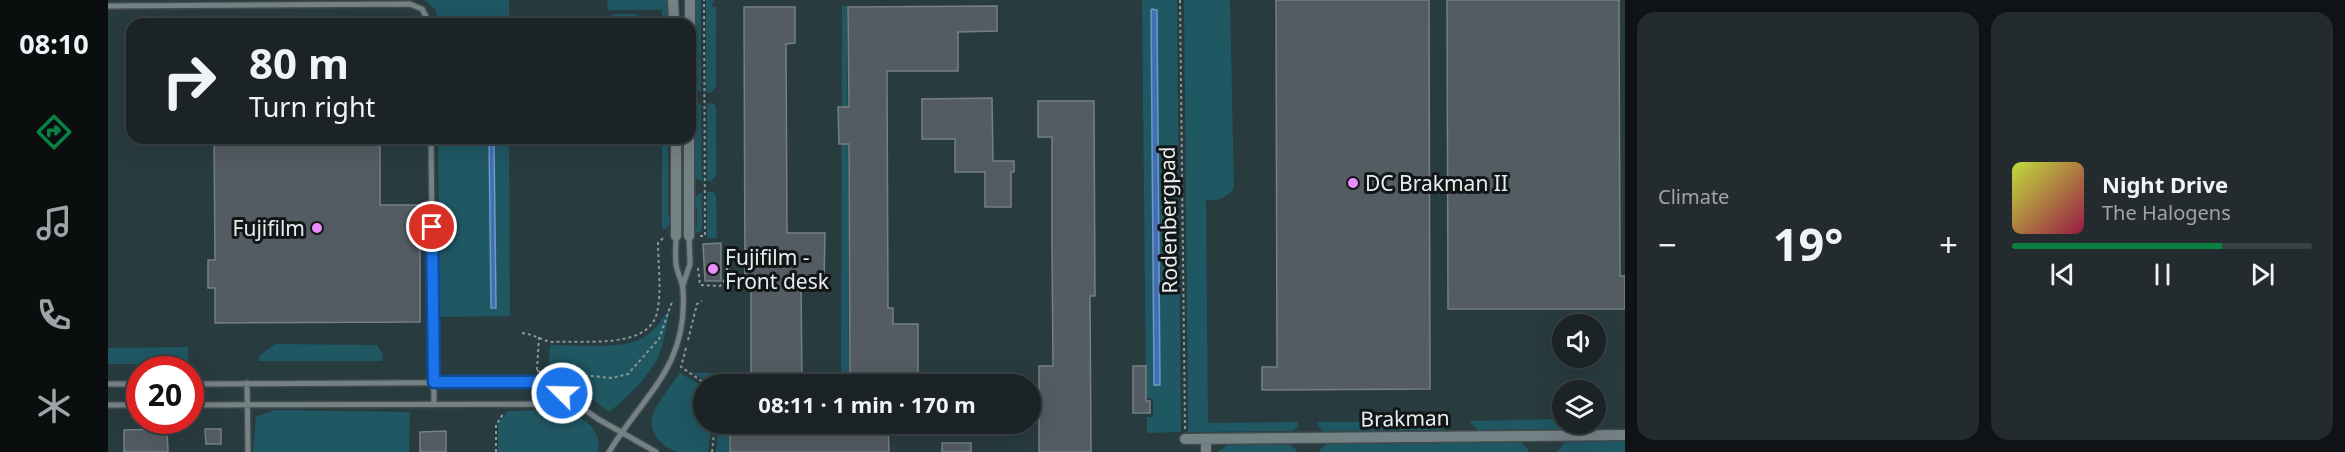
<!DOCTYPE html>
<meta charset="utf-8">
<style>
body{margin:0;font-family:"Noto Sans",sans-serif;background:#242b2e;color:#f1f3f6;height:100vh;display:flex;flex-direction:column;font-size:22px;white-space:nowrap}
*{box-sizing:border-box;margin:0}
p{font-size:20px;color:#a0a4a7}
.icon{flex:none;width:33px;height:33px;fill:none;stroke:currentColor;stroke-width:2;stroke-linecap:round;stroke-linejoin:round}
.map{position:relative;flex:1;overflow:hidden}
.drawer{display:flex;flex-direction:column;gap:12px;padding:12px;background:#0f1315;width:720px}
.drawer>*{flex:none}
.guide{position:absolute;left:18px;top:18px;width:570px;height:126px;border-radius:18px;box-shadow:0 6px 24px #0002,0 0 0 2px #394043;background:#1b2326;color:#f1f3f6;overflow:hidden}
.buttons{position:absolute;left:1444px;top:314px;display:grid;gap:12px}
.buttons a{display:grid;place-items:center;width:54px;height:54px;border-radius:50%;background:#1b2326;box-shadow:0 6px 24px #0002,0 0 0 2px #394043;font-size:30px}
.speed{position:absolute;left:18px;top:356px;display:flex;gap:12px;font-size:30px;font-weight:700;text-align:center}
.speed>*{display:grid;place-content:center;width:78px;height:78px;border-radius:50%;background:#1b2326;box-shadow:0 6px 24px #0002,0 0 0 2px #394043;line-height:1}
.speed .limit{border:9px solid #d22;background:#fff;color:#111}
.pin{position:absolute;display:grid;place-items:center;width:51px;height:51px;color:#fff;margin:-26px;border:3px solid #fff;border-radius:50%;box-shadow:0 2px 6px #0007}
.me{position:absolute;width:66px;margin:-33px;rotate:293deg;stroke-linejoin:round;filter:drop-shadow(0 0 4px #0008)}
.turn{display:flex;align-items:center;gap:21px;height:126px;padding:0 24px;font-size:27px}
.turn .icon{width:78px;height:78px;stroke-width:2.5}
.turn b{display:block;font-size:42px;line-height:51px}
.big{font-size:45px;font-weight:700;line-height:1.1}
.drawer .card{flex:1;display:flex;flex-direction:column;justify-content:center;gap:9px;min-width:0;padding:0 21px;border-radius:18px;background:#242b2e}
.song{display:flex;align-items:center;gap:18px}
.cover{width:72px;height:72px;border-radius:9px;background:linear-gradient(135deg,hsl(70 70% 55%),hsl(340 70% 35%))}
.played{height:6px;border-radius:3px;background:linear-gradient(90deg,#0b8043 70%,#394043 70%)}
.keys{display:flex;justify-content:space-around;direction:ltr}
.heat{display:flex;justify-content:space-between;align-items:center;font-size:33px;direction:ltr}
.drawer .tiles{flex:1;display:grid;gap:12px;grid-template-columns:repeat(2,1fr)}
.trip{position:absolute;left:585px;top:374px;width:348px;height:60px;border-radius:30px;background:#1b2326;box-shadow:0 6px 24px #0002,0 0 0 2px #394043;font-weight:700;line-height:60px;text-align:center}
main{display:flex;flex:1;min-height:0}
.tab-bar{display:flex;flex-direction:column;width:108px;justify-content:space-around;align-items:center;background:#0b0e0f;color:#a0a4a7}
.tab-bar .icon{width:42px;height:42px}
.tab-bar .on{color:#0b8043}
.tab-bar b{font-size:27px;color:#f1f3f6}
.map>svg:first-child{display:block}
</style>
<main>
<nav class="tab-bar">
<b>08:10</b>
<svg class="icon on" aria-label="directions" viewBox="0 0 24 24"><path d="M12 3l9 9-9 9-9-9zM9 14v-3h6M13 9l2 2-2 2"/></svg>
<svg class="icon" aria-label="music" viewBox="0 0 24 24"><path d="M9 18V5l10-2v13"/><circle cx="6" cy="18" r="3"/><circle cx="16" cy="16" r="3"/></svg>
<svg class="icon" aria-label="phone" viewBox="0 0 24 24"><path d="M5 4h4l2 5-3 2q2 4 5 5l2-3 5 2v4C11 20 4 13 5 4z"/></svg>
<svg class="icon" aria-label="climate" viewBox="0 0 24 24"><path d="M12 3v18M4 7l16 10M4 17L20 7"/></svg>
</nav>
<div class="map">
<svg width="1517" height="452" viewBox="0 0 1517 452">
<rect width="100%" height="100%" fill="#242f32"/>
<path fill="#283b3f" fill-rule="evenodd" d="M 0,0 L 1517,0 L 1517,452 L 0,452 ZM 24,24 L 582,24 L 582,138 L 24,138 ZM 1455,324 L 1488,324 L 1488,357 L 1455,357 ZM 32,369 L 82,369 L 82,420 L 32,420 ZM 596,384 L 922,384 L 922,423 L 596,423 ZM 1455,390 L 1488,390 L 1488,423 L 1455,423 Z"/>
<path fill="#1f5763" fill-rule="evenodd" d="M 317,0 L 401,0 L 401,24 L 329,24 L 328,11 Z
M 499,0 L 562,0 L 562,24 L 554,24 L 554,10 L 500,10 Z
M 585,0 L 593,0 L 593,92 L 588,90 L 585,84 Z
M 598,0 L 606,0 L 604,6 L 608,7 L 608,87 L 603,93 L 598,92 Z
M 1034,0 L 1069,0 L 1073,432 L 1039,433 L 1039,417 L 1045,417 L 1045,399 L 1038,398 L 1038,396 ZM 1045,9 L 1049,10 L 1052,385 L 1046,385 L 1043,11 Z
M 1076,0 L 1122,0 L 1126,188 C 1119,198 1109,202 1098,200 L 1100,423 L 1190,422 L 1190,427 L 1185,431 L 1080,432 Z
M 734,6 L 739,6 L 741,384 L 733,384 Z
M 504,14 L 529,14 L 529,24 L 503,24 Z
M 593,103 L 594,181 L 588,179 L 586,175 L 585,111 L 588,105 Z
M 599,103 L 606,104 L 608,108 L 608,176 L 603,181 L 599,181 Z
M 330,138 L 401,138 L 402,316 L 332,317 Z
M 554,138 L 562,138 L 560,140 L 560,216 L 563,217 L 563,223 L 558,229 L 554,229 Z
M 594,192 L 594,230 L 593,232 L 586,233 L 586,230 L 589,227 L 589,208 L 586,205 L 586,198 Z
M 599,192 L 605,192 L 608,195 L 609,238 L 599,238 Z
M 562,307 C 559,322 557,338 552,352 C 545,373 518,399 501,412 L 451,373 L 440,374 L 442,345 C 464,345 511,349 530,340 C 545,334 554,320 562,307 Z
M 167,344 L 269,345 L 275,355 L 274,361 L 150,361 L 152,355 Z
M 80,347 L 80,364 L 0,364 L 0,348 Z
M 718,372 L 718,384 L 603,384 L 585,373 Z
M 572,373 L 595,386 L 596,423 L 604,423 L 600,452 C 591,452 580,452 571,452 C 556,449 541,434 544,418 C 548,402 563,386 572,373 Z
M 167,410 L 302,412 L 301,452 L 145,452 L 148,417 Z
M 400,411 C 426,411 476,405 488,434 C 491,440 492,446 489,452 L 390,452 L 390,423 Z
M 1455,419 L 1455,423 L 1470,423 L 1470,429 L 1370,430 L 1361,421 Z
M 1344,421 L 1335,430 L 1215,431 L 1210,426 L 1209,422 Z
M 610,423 L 621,423 L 621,452 L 608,452 Z
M 1413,442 L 1422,452 L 1210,452 L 1218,444 Z
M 1457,442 L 1517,441 L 1517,452 L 1449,452 Z
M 1182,444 L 1190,452 L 1109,452 L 1120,445 Z"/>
<path fill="#4070b3" stroke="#7296c5" stroke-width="1.5" d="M 1044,9 L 1049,10 L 1052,385 L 1046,385 L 1043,10 Z
M 381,138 L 386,138 L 388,308 L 383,308 Z"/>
<path fill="#535c62" stroke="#757f85" stroke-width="1.5" d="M 1168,0 L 1321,0 L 1322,389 L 1154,390 L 1154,367 L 1169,367 Z
M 1339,0 L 1511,0 L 1512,276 L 1517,276 L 1517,309 L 1340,309 Z
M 889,6 L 889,31 L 850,32 L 850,71 L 779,71 L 780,308 L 785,308 L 785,324 L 810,324 L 810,384 L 742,384 L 741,144 L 731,144 L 730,107 L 741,107 L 740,7 Z
M 636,7 L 687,7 L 687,43 L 678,44 L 679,233 L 717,233 L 716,281 L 693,281 L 694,384 L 643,384 L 643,281 L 637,282 Z
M 884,98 L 885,161 L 906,161 L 906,172 L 903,172 L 903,207 L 877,207 L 877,172 L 847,172 L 847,139 L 814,139 L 814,99 Z
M 930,101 L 986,101 L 987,296 L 982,296 L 983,452 L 931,452 L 931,366 L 945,366 L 944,247 L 944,137 L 930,137 Z
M 106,138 L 272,138 L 272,205 L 312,205 L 312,322 L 107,323 L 107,288 L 100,288 L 100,260 L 107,260 Z
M 613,243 L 613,281 L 597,281 L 595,244 Z
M 1025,366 L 1038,366 L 1038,401 L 1042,401 L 1042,413 L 1025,413 Z
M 622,423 L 780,423 L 781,452 L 622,452 Z
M 59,429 L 60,452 L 16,452 L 16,430 Z
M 97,429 L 113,429 L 113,444 L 98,444 Z
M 338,431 L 338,452 L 312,452 L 312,432 Z
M 834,443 L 863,443 L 863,452 L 834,452 Z"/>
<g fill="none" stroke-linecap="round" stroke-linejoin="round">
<g stroke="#414a4d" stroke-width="8">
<path id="service" d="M 0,6 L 302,4 L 314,9 L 322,24
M 323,138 L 326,404
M 575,285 L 582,264 L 581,236
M 139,383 L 140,452
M 0,384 L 32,384
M 82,384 L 438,382 L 490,419 L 548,452
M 0,405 L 32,405
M 82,405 L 470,404
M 501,452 C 536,394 580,367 575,291 C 575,282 569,273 568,264 C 567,255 568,245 568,236"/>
</g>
<g stroke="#414a4d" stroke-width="13">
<path id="minor" d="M 565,0 L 566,24
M 582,24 L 582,0
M 568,138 L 568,236
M 581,236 L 581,138
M 1077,439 L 1517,435
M 1098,439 L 1098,452"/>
</g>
<path stroke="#8e9698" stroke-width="2" stroke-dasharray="3 3" stroke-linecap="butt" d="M 1072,0 L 1077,429
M 592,236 L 597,236 L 596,0
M 590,268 L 592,285 L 612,286 C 621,277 619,266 619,255
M 414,333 C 426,334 434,341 445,342 C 474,340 540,350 549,313 C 554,291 550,265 550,243 L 556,237
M 580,340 L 589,304 L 594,301
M 578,348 L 573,367 L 598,384
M 429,370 L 431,337
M 429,371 L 504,378 L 520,374 L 551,339 L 564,302
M 388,452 L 388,425 L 395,414
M 604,452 L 607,423"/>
<use href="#service" stroke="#758285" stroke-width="5"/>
<use href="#minor" stroke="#758285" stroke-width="10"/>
</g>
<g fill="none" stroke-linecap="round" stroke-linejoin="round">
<g stroke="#114b97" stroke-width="15">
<path id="route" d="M 324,227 L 326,382 L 438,382 L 454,393"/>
</g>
<use href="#route" stroke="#1a73e8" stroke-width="10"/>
</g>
<g fill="#ea8dfd" stroke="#121617" stroke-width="2">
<circle cx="1245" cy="183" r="6"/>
<circle cx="209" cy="228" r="6"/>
<circle cx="605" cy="269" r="6"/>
</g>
<g text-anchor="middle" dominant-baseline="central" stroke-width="6" stroke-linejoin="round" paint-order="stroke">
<g font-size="21" fill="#e6edee" stroke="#121617" text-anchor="start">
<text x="1257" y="183">DC Brakman II</text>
<text x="197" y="228" text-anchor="end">Fujifilm</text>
<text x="617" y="257">Fujifilm -<tspan x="617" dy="24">Front desk</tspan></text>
</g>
<g font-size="21" fill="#e6edee" stroke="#121617">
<text transform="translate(1060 220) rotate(-91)">Rodenbergpad</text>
<text transform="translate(1297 418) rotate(-1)">Brakman</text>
</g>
</g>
</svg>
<div class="buttons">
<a><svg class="icon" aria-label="sound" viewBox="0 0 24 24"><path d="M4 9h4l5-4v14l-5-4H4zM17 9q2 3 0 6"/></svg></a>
<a><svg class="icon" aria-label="layers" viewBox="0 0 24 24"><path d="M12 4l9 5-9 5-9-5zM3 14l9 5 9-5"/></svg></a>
</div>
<div class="speed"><div class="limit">20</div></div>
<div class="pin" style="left:324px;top:227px;background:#d93025"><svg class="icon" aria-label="arrive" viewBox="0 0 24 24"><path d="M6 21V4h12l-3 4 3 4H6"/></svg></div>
<svg class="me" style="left:454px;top:393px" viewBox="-20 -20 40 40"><circle r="17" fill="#1a73e8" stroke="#fff" stroke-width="3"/><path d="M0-11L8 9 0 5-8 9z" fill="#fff"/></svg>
<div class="trip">08:11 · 1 min · 170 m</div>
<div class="guide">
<div class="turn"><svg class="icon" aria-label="right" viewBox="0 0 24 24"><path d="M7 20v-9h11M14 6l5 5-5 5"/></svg><div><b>80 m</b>Turn right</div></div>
</div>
</div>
<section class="drawer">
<div class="tiles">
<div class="card"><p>Climate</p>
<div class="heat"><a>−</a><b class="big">19°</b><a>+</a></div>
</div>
<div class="card">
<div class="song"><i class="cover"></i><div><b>Night Drive</b><p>The Halogens</p></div></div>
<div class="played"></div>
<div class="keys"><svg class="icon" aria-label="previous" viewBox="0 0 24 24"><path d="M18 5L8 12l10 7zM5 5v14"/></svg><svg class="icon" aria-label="pause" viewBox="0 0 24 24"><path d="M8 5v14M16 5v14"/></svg><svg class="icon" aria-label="next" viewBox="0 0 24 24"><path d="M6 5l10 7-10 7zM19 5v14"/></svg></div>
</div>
</div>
</section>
</main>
